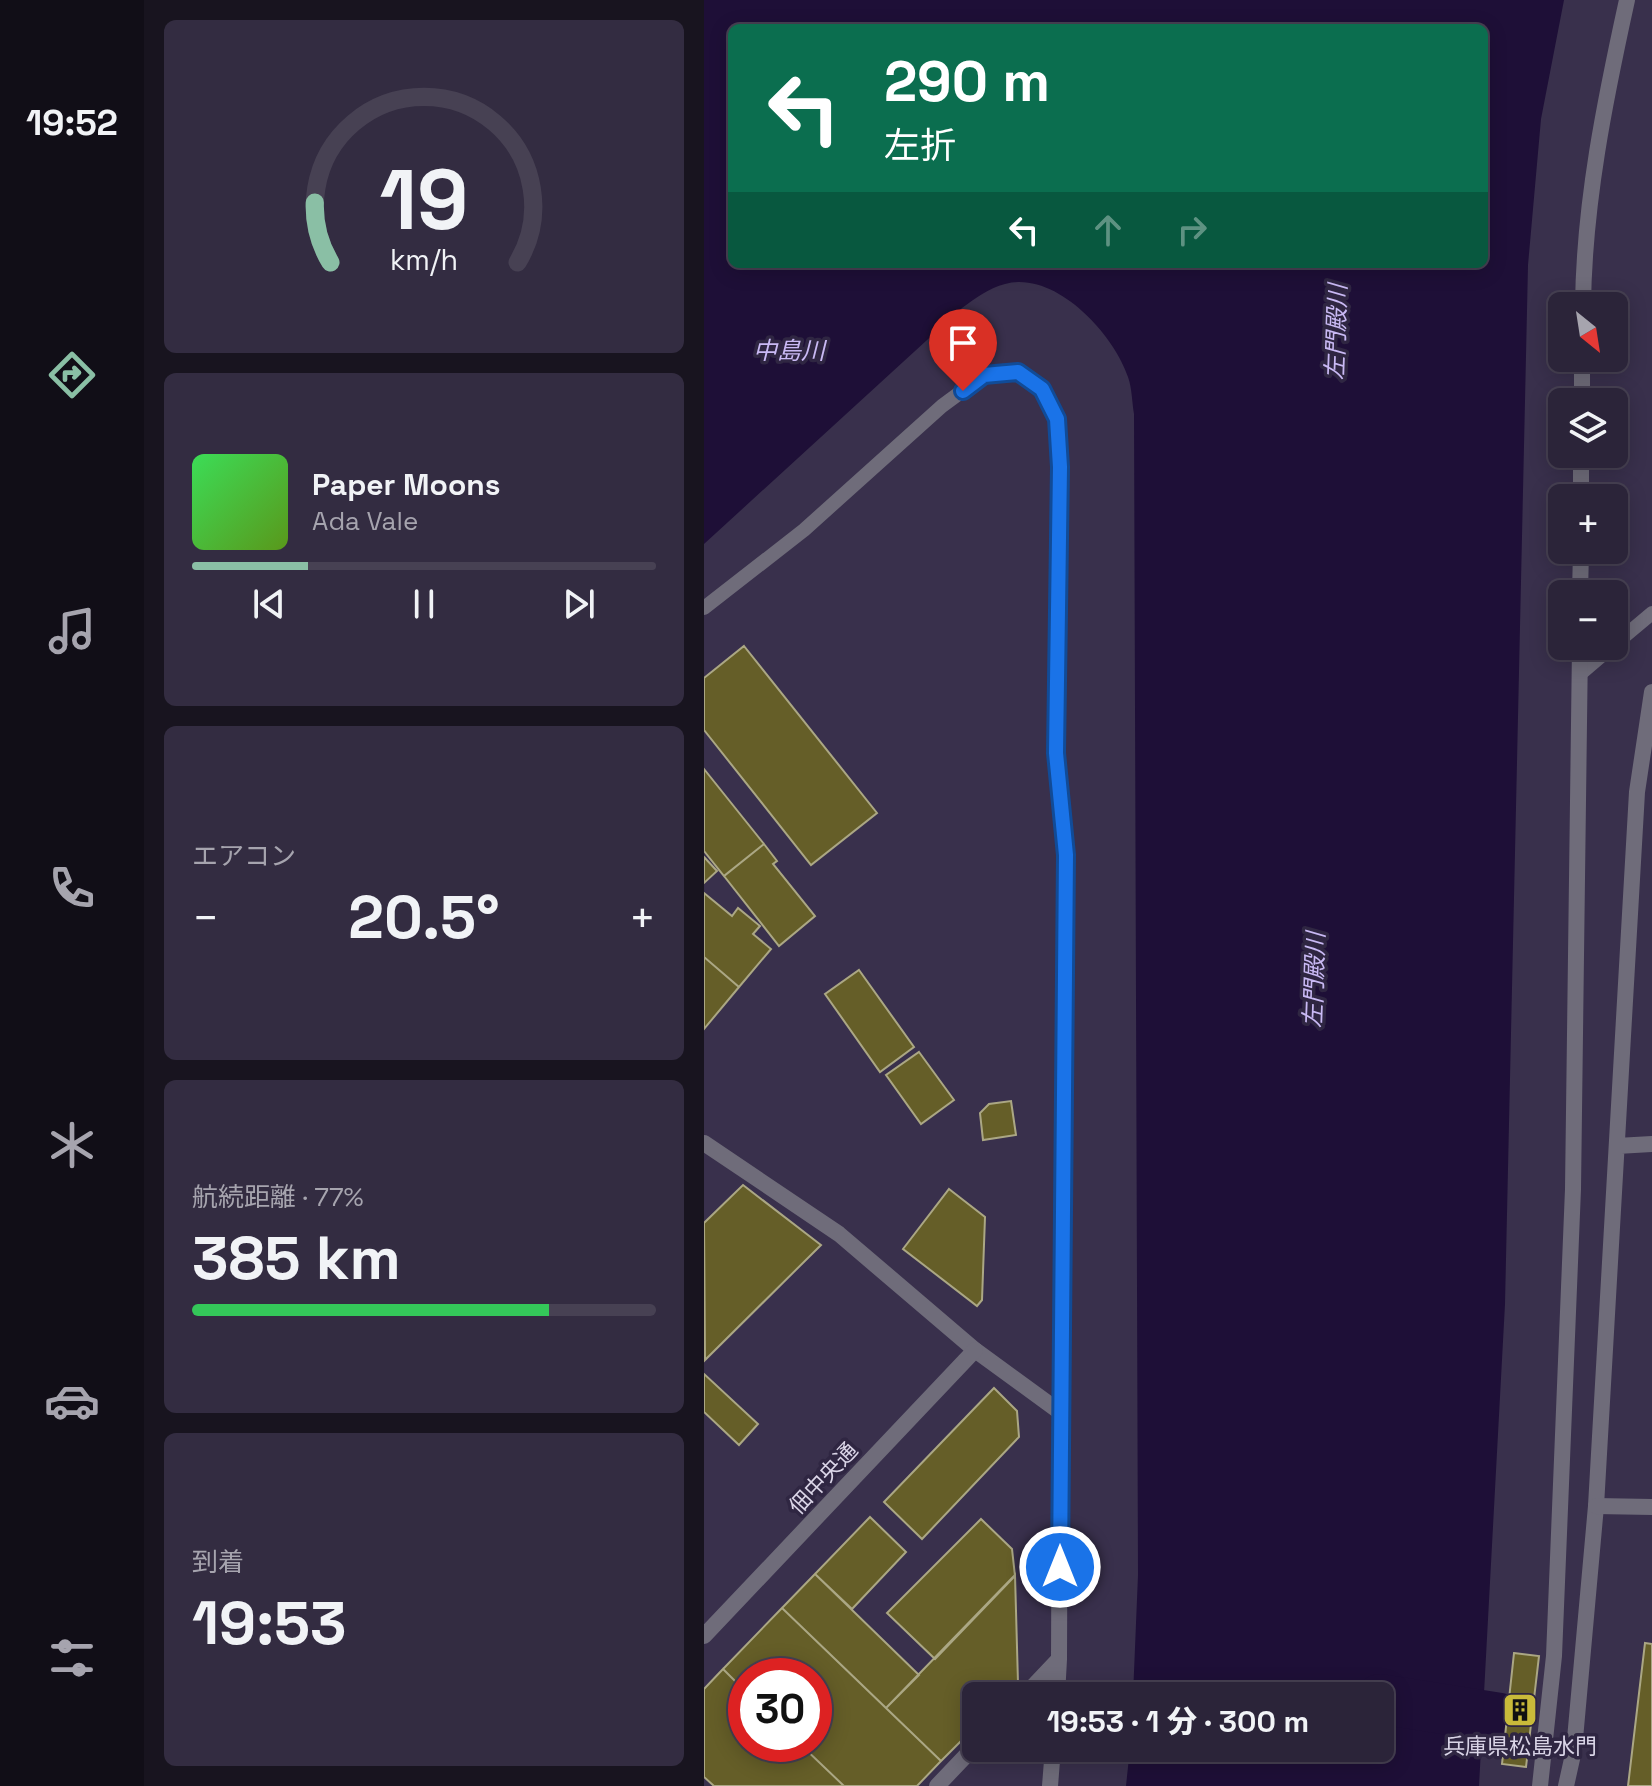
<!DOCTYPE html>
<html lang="ja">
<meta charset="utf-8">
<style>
body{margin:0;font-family:"Space Grotesk","Noto Sans JP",sans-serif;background:#332c41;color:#f1f3f6;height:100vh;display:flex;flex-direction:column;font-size:30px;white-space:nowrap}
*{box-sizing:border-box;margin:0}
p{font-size:26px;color:#a6a4ae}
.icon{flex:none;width:44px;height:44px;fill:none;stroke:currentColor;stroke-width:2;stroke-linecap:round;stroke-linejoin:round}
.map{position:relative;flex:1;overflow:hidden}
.drawer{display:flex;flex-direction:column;gap:20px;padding:20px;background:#18141f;width:560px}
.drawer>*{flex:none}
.guide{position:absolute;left:24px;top:24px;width:760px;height:244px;border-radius:12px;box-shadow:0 4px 20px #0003,0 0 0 2px #474153;background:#0b6e4f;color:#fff;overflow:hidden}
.needle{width:52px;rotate:150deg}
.fabs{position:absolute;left:844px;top:292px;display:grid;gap:16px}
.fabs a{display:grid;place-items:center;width:80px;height:80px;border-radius:12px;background:#2b2439;box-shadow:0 4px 20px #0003,0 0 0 2px #474153;font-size:40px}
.speed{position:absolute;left:24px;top:1658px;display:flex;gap:16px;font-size:40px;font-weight:700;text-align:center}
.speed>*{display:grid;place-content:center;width:104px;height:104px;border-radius:50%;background:#2b2439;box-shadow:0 4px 20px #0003,0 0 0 2px #474153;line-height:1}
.speed .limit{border:12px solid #d22;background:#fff;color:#111}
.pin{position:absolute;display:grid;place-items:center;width:68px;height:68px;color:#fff;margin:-82px -34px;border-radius:50% 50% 50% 0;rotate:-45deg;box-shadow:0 0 8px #0007}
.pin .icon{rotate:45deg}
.me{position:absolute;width:88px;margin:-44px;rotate:0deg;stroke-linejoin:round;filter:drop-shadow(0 0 6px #0008)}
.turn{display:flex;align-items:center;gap:28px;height:168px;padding:0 24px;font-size:36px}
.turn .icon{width:104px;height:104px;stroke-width:2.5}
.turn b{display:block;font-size:56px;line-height:68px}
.lanes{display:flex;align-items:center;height:76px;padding:0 24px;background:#0003;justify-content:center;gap:40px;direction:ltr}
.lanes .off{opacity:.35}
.big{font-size:60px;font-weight:800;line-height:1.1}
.drawer .tile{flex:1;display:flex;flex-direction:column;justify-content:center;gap:12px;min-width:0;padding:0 28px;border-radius:12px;background:#332c41}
.drawer .dial{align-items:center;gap:0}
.dial svg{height:208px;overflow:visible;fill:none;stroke:#474153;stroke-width:7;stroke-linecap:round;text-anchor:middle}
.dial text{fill:#f1f3f6;stroke:none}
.song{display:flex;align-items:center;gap:24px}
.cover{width:96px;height:96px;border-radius:12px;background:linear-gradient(135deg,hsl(130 70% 55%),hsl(90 70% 35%))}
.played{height:8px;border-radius:4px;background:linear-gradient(90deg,#8abfa5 25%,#474153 25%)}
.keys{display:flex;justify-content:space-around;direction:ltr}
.heat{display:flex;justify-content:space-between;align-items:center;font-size:44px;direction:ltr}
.charge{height:12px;border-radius:6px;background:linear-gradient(90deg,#34c759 77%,#474153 0)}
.trip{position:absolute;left:258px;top:1682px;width:432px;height:80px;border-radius:12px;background:#2b2439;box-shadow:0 4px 20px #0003,0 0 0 2px #474153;font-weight:800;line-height:80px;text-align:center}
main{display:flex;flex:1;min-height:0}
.menu{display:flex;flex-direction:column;width:144px;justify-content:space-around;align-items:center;background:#110e17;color:#a6a4ae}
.menu .icon{width:56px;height:56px}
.menu .current{color:#8abfa5}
.menu b{font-size:36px;color:#f1f3f6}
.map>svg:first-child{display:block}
</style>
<main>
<nav class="menu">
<b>19:52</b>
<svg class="icon current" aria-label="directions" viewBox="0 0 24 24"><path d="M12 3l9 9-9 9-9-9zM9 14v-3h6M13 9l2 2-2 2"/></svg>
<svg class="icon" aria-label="music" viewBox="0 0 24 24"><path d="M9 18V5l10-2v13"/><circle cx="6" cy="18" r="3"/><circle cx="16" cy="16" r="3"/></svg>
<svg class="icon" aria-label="phone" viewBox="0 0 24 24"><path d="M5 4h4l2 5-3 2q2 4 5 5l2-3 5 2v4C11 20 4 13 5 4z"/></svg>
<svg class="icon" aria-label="climate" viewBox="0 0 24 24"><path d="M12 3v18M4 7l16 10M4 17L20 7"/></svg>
<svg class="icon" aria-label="car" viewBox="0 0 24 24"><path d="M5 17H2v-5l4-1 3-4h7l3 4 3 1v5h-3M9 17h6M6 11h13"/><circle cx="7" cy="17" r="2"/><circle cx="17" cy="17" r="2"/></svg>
<svg class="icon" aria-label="filters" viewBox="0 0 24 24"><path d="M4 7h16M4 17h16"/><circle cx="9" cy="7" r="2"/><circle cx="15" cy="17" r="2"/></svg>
</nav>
<section class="drawer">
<div class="tile dial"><svg viewBox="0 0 100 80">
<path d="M14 69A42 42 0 1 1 86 69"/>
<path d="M14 69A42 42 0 0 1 8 46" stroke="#8abfa5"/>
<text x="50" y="56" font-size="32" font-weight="700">19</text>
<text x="50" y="72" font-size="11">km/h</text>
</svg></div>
<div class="tile">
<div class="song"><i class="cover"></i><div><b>Paper Moons</b><p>Ada Vale</p></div></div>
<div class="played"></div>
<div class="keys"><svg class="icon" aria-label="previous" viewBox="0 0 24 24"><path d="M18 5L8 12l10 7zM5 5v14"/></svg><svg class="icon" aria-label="pause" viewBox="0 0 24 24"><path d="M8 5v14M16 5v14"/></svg><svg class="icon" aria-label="next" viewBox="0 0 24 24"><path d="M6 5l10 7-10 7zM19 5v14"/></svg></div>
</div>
<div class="tile"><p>エアコン</p>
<div class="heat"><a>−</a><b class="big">20.5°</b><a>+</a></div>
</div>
<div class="tile"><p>航続距離 · 77%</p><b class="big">385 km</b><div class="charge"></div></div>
<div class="tile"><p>到着</p><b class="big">19:53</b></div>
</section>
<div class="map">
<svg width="948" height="1786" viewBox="0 0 948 1786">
<rect width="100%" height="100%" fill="#39304c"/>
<path fill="#1e0f37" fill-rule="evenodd" d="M 0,0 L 860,0 L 837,119 L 824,265 L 801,1304 L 775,1786 L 422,1786 L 426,1748 L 676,1748 L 676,1696 L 429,1696 L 434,1575 L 430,414 C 428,402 428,388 424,377 C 410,334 351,270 301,284 C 285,288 272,298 258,308 L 0,544 ZM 780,28 L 780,264 L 28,264 L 28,28 Z"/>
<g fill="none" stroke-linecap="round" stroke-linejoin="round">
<path stroke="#1e0f37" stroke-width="50" d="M 676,1699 L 796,1718"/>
</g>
<path fill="#655e28" stroke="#aba784" stroke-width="2" d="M 40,646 L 173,813 L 107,865 L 0,730 L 0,678 Z
M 0,769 L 60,844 L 20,876 L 0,851 Z
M 60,844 L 73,861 L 69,864 L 111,916 L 75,946 L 20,876 Z
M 0,857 L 13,871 L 0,883 Z
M 0,893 L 28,916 L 34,908 L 56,926 L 49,934 L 67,949 L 35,987 L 0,957 Z
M 0,957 L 35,987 L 0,1029 Z
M 155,970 L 210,1047 L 176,1072 L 121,994 Z
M 215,1052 L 250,1100 L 217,1124 L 182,1075 Z
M 307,1101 L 312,1135 L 279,1140 L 276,1113 L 285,1104 Z
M 39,1185 L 117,1245 L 1,1360 L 0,1223 Z
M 245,1189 L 281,1217 L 278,1300 L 273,1306 L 199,1249 Z
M 0,1374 L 54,1424 L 35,1445 L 0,1412 Z
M 290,1388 L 313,1411 L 315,1437 L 218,1539 L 180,1502 Z
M 166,1517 L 202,1552 L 148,1609 L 111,1574 Z
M 277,1519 L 308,1549 L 311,1576 L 231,1659 L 183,1613 Z
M 111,1574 L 215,1675 L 182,1708 L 78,1608 Z
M 311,1575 L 314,1683 L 301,1696 L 272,1696 L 272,1726 L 237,1761 L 182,1708 Z
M 78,1608 L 237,1761 L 213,1786 L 140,1786 L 96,1744 L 110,1744 L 110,1676 L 42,1676 L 42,1692 L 19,1669 Z
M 941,1643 L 948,1644 L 948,1786 L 924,1786 Z
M 810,1653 L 835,1656 L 822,1767 L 798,1764 Z
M 19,1669 L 42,1692 L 42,1744 L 96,1744 L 140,1786 L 10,1786 L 0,1777 L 0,1689 Z"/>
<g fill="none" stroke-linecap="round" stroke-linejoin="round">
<path stroke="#6f6c7a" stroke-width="14" d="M 0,608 L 100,530 L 238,406 L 280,375 L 314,372 L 338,389 L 353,419 L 356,467 L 352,753 L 362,855 L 356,1412
M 910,645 L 948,613
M 875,675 L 909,646"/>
<path stroke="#6f6c7a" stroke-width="16" d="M 879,306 C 880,203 901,100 923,0
M 878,402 L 878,358
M 877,498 L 877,454
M 876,594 L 877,550
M 0,1143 L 135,1234 L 271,1350 L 356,1412 L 355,1659 L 353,1696
M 913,1146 L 948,1144
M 320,1696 L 355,1659
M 233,1786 L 272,1745
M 346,1786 L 349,1748
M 836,1786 L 850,1656 L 869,1189 L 876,646
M 862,1786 L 870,1750 L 892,1506 L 933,792 L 948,692"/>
<path stroke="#6f6c7a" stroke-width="16" d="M 892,1506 L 948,1507
M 0,1636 L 271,1350"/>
</g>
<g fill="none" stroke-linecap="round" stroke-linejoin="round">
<g stroke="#114b97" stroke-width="20">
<path id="route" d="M 259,391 L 280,375 L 314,372 L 338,389 L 353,419 L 356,467 L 352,753 L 362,855 L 356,1567"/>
</g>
<use href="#route" stroke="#1a73e8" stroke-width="14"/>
</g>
<defs>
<g id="building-square" transform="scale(1.8)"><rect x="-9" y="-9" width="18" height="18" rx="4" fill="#c9ba3a" stroke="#2f2642"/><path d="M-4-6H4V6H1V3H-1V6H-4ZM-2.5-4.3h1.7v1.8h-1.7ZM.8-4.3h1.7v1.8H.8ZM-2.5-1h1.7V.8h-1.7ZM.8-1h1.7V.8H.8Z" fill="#111"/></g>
</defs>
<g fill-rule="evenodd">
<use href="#building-square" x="816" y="1710"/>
</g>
<g text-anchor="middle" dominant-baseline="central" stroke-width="7" stroke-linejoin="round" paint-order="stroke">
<g font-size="22" fill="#dad5e7" stroke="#2f2642">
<text transform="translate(119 1478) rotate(-47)">佃中央通</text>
</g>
<g font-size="22" fill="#dad5e7" stroke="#2f2642">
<text x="816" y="1746">兵庫県松島水門</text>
</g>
<g font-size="24" font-style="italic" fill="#c9b9f4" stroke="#2f2642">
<text transform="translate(632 332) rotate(-88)">左門殿川</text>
<text x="85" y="350">中島川</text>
<text transform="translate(610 980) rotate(-88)">左門殿川</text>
</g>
</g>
</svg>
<div class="fabs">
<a><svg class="needle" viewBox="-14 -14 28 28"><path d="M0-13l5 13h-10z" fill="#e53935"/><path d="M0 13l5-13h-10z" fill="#a6a4ae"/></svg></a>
<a><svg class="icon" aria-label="layers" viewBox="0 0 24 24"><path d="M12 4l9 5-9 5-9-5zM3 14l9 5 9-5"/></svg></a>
<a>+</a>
<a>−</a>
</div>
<div class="speed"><div class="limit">30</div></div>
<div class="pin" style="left:259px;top:391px;background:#d93025"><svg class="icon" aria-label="arrive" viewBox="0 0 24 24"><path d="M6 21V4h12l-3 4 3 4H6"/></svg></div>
<svg class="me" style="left:356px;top:1567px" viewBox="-20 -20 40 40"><circle r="17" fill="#1a73e8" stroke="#fff" stroke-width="3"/><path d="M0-11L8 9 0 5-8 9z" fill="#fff"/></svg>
<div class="trip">19:53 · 1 分 · 300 m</div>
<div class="guide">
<div class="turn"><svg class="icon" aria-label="left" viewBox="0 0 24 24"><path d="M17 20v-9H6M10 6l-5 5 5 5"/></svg><div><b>290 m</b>左折</div></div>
<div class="lanes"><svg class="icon" aria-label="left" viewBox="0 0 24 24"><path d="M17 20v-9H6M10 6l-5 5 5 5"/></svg><svg class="icon off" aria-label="ahead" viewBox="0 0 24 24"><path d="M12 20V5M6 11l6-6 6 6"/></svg><svg class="icon off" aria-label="right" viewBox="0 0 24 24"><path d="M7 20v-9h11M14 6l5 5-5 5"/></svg></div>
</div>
</div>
</main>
